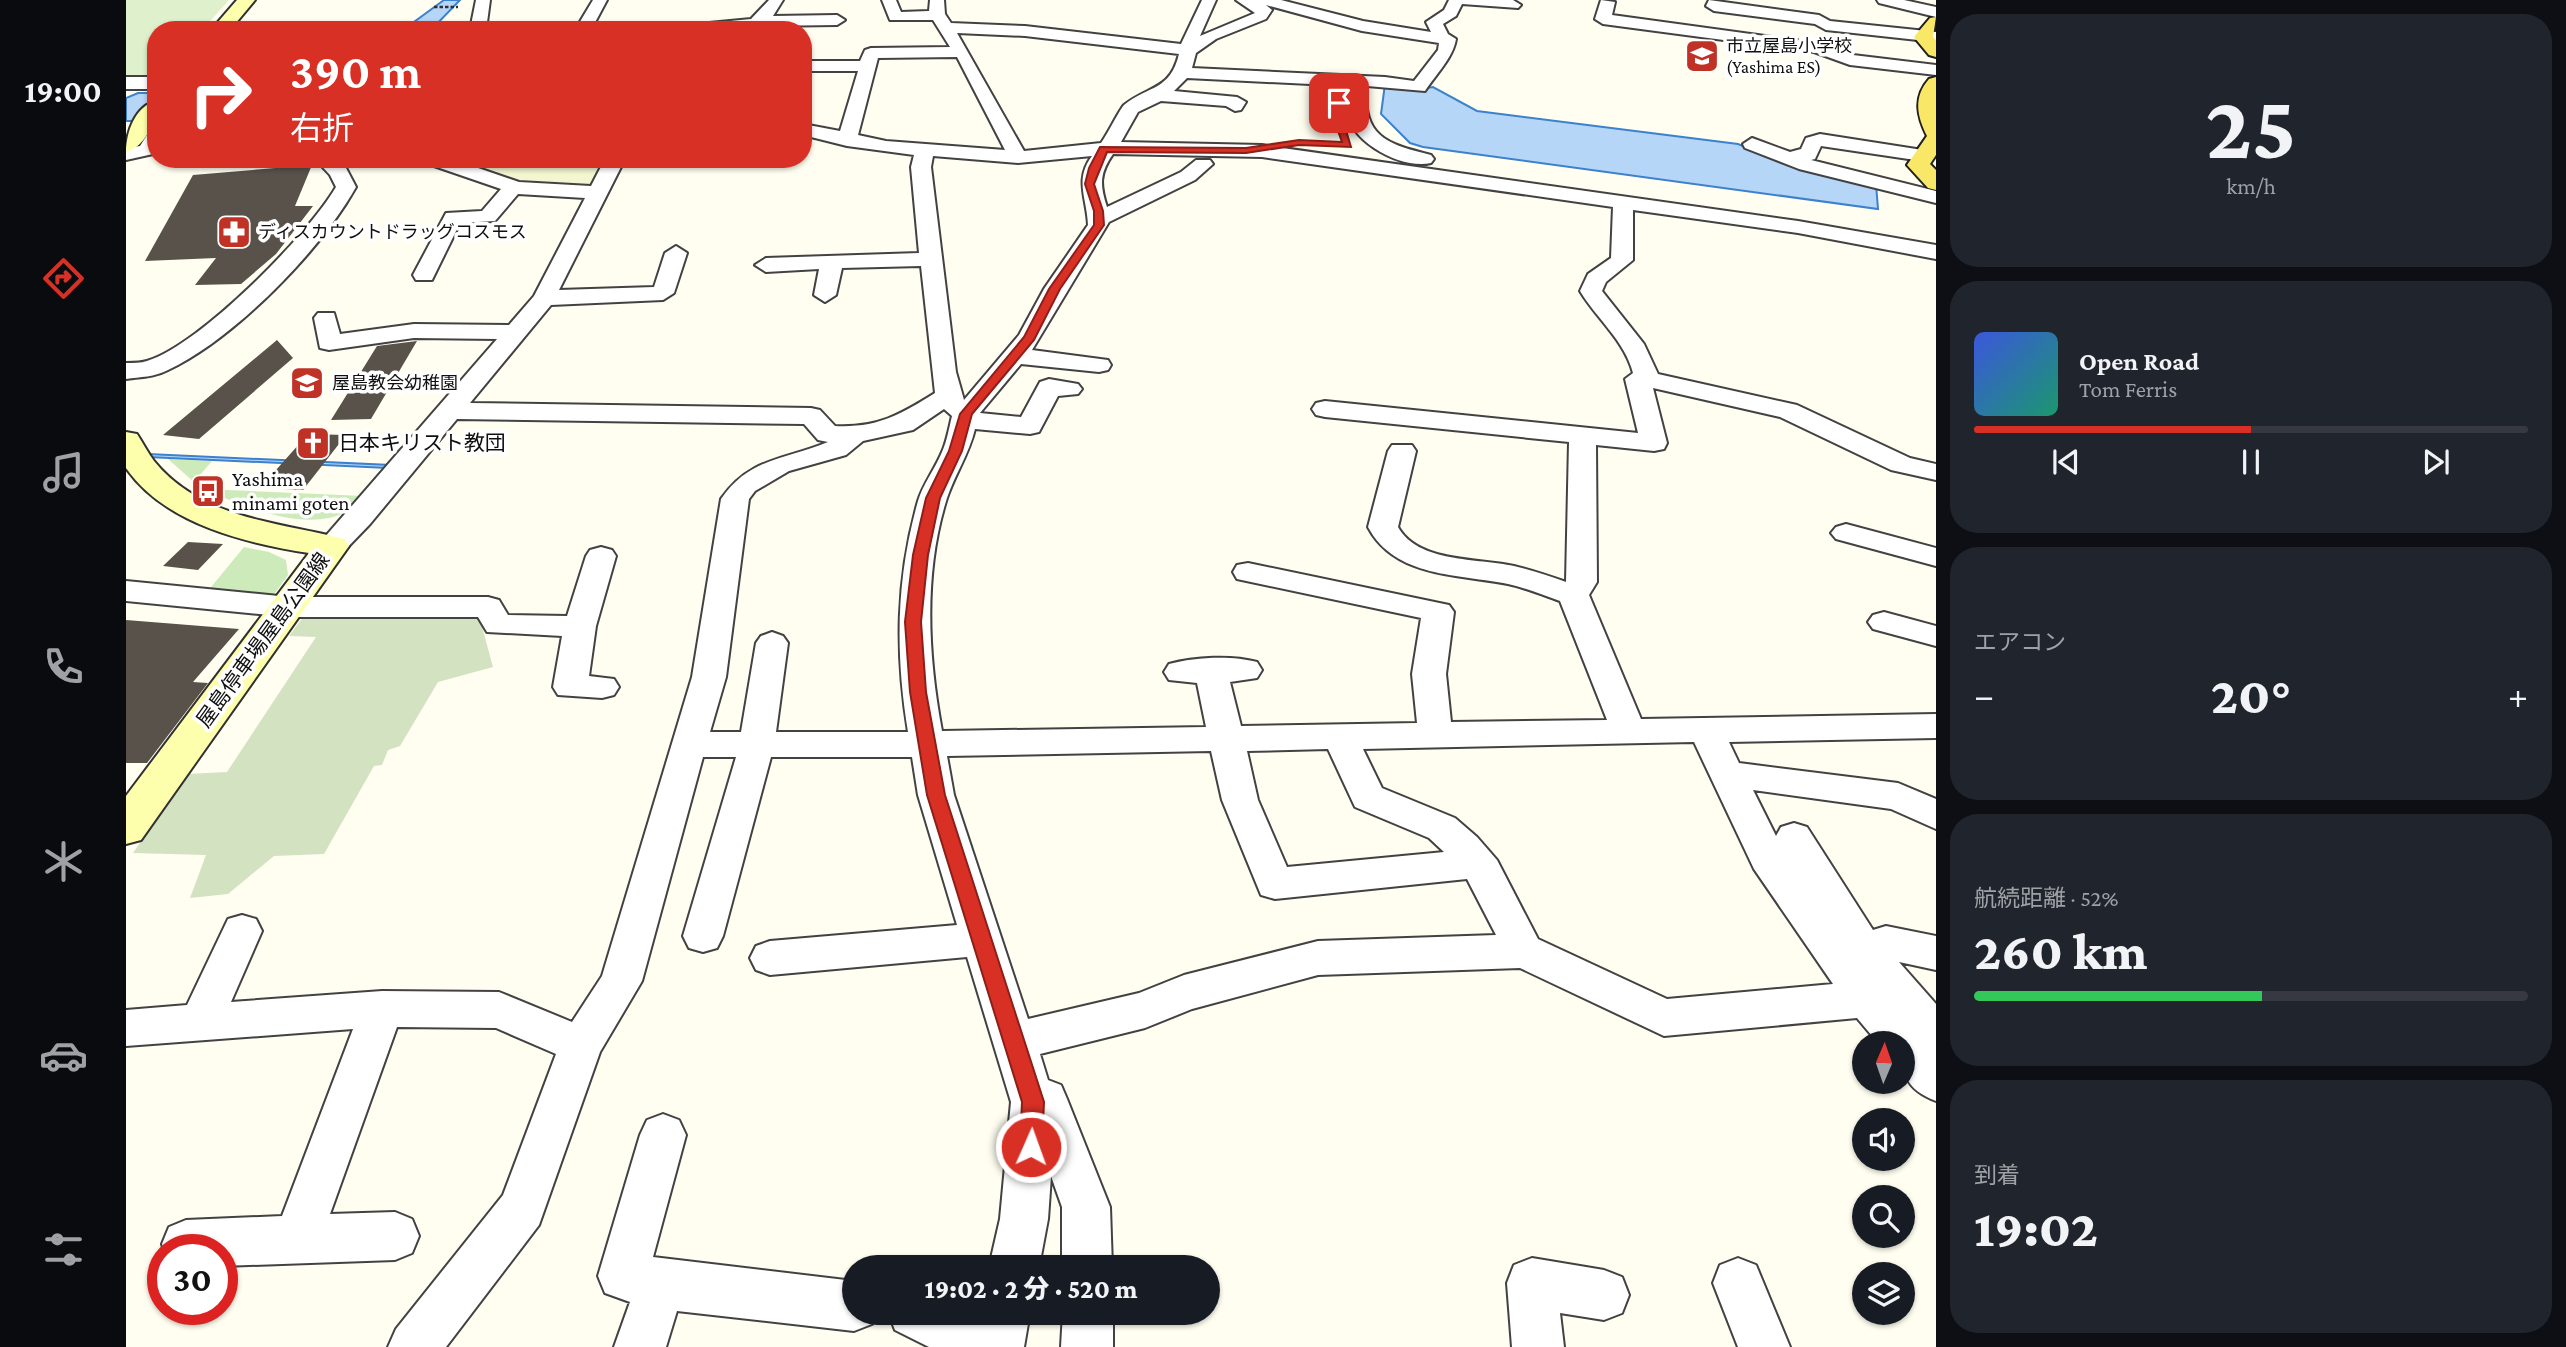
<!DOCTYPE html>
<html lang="ja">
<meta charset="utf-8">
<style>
body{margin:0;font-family:"Crimson Pro","Noto Sans JP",serif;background:#20242c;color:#f1f3f6;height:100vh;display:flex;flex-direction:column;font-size:26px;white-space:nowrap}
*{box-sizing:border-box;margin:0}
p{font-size:23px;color:#9ea1a6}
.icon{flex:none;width:38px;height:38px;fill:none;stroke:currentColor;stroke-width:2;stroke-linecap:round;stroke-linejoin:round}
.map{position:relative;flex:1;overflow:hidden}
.panel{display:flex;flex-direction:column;gap:14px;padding:14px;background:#0d0f14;width:630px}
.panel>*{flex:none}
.hud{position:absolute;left:21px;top:21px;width:665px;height:147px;border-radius:28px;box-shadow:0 2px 5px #0004;background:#d93025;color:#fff;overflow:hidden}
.needle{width:46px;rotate:2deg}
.fabs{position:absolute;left:1726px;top:1031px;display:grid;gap:14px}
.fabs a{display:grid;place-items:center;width:63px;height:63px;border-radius:50%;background:#171b24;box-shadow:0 2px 5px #0004;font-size:35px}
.speed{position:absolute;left:21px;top:1234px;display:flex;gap:14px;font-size:35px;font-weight:700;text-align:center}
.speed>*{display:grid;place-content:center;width:91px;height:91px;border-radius:50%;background:#171b24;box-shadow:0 2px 5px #0004;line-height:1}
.speed .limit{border:10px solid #d22;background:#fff;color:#111}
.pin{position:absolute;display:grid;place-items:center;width:60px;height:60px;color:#fff;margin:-30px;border-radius:14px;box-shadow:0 4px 10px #0006}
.me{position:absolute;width:77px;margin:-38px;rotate:2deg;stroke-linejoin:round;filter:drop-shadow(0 0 5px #0008)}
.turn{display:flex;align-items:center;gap:24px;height:147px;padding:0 28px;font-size:32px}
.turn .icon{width:91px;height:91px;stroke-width:2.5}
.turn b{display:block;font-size:49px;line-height:60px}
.big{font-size:52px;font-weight:800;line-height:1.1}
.panel .card{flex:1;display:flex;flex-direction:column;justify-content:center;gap:10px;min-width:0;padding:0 24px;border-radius:28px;background:#20242c}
.panel .dial{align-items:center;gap:0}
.dial b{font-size:91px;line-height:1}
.song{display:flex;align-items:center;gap:21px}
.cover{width:84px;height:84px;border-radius:10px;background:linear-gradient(135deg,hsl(230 70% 55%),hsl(160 70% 35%))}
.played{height:7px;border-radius:4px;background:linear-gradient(90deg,#d93025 50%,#363941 50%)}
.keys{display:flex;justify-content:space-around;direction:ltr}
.heat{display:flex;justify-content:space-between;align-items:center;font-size:38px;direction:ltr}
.charge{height:10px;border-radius:5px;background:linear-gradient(90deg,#34c759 52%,#363941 0)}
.trip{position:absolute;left:716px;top:1255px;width:378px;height:70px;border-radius:35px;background:#171b24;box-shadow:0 2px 5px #0004;font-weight:800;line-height:70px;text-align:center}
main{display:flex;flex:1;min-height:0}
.menu{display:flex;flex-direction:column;width:126px;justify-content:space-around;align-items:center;background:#090b0e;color:#9ea1a6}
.menu .icon{width:49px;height:49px}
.menu .on{color:#d93025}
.menu b{font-size:32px;color:#f1f3f6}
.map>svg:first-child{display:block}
</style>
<main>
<nav class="menu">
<b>19:00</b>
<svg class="icon on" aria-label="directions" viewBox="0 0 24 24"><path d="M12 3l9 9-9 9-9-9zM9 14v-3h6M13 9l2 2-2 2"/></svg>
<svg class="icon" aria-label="music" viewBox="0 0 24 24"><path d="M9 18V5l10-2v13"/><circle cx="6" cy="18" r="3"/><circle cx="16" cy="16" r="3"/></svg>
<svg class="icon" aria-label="phone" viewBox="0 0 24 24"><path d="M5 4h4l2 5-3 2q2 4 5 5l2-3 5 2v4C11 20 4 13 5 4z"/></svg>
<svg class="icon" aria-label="climate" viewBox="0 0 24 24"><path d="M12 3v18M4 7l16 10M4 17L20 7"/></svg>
<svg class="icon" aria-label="car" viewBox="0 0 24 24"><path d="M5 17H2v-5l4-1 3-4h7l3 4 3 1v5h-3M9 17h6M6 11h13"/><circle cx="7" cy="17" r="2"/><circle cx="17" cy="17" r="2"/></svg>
<svg class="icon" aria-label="filters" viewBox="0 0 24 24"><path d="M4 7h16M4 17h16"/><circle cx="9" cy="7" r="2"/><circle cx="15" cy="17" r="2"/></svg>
</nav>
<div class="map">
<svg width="1810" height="1347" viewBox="0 0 1810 1347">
<rect width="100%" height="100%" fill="#fffef1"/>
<path fill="#f4f5d1" d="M 359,159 L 485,159 L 471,186 L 405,187 L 355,173 Z"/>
<path fill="#cdeaba" d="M 42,459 L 86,461 L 68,482 Z
M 78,489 L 238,496 C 233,501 228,508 222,511 C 180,534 117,506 78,489 Z
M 118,547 L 143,552 L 160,560 L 162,575 L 146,597 L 81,592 Z"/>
<path fill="#d3e2c1" d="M 352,612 L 367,667 L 312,682 L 274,746 L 262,750 L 256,765 L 248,766 L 198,854 L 148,856 L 102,894 L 64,898 L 80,855 L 7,853 L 61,774 L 101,772 L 190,637 L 163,636 L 180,613 Z"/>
<path fill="#dff1cc" d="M 0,0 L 103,0 L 76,30 L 30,30 L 30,76 L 0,75 Z"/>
<path fill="#b5d6f7" stroke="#3c81ce" stroke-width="2" d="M 318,0 L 334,0 L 305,30 L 277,30 Z
M 1259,84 L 1293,89 L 1307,87 L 1351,111 L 1612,144 L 1656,162 L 1750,184 L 1752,209 L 1297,147 L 1284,143 L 1255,114 Z
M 12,93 L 30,93 L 30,121 L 0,121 L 0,98 Z
M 0,453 L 264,465 L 262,468 L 0,456 Z"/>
<path fill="#58524b" d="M 186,165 L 169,206 L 187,206 L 150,254 L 115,284 L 69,285 L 90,258 L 19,261 L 67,175 Z
M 151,340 L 167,358 L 73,439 L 37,435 Z
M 291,341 L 245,419 L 205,420 L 251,346 Z
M 182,434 L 220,435 L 177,490 L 134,488 Z
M 62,542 L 97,544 L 72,570 L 37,566 Z
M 0,620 L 113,629 L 67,682 L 82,683 L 21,763 L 0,763 Z"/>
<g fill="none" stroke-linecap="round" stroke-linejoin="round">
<g stroke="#424242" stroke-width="4">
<path id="minor" d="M 350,0 L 364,0 L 360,30 L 344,30 Z
M 467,0 L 481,0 L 465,30 L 449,30 Z
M 643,0 L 657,0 L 647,16 L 711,15 L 719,20 L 711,25 L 637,26 L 624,30 L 575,28 L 583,23 L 625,19 Z
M 756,0 L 770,0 L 775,12 L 803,11 L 804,0 L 818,0 L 819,14 L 825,23 L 899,26 L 1055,44 L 1076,0 L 1090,0 L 1074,36 L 1129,13 L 1110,0 L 1155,0 L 1237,21 L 1305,32 L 1300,22 L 1318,10 L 1323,0 L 1387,0 L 1395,5 L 1392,8 L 1336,4 L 1330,16 L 1317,24 L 1322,34 L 1330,39 C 1327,58 1310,74 1299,91 L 1241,86 C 1236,137 1261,144 1305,155 L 1308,159 L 1305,163 C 1277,170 1226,143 1221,113 C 1220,104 1223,94 1224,86 L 1061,78 L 1048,91 L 1111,97 L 1120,102 L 1115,110 L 1109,111 L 1100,106 L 1035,101 L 1012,112 L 995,142 L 1136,145 L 1672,221 L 1810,245 L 1810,259 L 1672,233 L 1507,210 L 1507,260 L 1480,282 L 1476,291 L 1518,344 L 1532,374 L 1671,405 L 1784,458 L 1810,464 L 1810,480 L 1765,470 L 1654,417 L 1527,388 L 1541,443 L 1538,449 L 1528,451 L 1470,445 L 1471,582 L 1463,595 L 1515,719 L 1810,714 L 1810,738 L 1603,742 L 1613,763 L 1772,783 L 1810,799 L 1810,829 L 1765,809 L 1627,790 L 1650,836 L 1655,827 L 1668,823 L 1681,827 L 1747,930 L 1760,926 L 1810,936 L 1810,970 L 1773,962 L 1810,1004 L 1810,1101 C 1779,1089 1776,1074 1776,1043 L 1752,1043 L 1731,1018 L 1538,1036 L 1394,968 L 1192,975 L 1066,1009 L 1019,1028 L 914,1054 L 922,1080 L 935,1085 L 941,1099 L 984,1207 L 986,1267 L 936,1267 L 936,1207 L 925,1176 L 922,1219 L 913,1267 L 863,1267 L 874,1219 L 885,1102 L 841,957 L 644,975 L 630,970 L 624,958 L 630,946 L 644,941 L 831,925 L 792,795 L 786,757 L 645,757 L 597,936 L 591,948 L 577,952 L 563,948 L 557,936 L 610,757 L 577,757 L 516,981 L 474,1052 L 413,1225 L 320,1347 L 262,1347 L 270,1329 L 377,1195 L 430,1054 L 370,1028 L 271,1027 L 204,1214 L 269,1212 L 286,1219 L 293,1236 L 286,1253 L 269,1260 L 96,1266 L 96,1250 L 38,1250 L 36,1244 L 43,1227 L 60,1220 L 156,1216 L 227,1029 L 0,1046 L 0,1010 L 61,1005 L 102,919 L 116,915 L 130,919 L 136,931 L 105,1002 L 256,991 L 373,992 L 446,1022 L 476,976 L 566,677 L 595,499 C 624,457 659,460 702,442 L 692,440 L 678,424 L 331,419 L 244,524 L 217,552 L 206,555 L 195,552 L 191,546 L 371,339 L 288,338 L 203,350 L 194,348 L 188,318 L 192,313 L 208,313 L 214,334 L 288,324 L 383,325 L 408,296 L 459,198 L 392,194 L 369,221 L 334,223 L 306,280 L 290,280 L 287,275 L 320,213 L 356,211 L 375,189 L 308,166 L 307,159 L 326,159 L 393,182 L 465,186 L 479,159 L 499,159 L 433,290 L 528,287 L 539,253 L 550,246 L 561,253 L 548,293 L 537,300 L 425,305 L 344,403 L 685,408 L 694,410 L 709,426 C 751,428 774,415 809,393 L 795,266 L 716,268 L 710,295 L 699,302 L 688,295 L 693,269 L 640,272 L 629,265 L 640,258 L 793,253 L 785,167 L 788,155 L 721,146 L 677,135 L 677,124 L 714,131 L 732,71 L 677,71 L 677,61 L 734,61 L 739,50 L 745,48 L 824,47 L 807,20 L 764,20 ZM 1140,5 L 1236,31 L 1313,43 L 1312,50 L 1288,81 L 1259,77 L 1066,68 L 1070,53 L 1090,39 L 1140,19 L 1146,10 ZM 831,33 L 899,36 L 1053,54 C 1044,91 1023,85 998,105 C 994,109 981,135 975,143 L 898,151 ZM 831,57 L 879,150 L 760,141 L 732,135 L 752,58 ZM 987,154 L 1136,157 L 1487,207 L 1485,258 L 1462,274 L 1454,291 C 1470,318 1499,341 1507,373 L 1499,379 L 1512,433 L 1199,401 L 1190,403 L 1186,409 L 1190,415 L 1199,417 L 1443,442 L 1440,582 C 1423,576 1405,570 1388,566 C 1352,558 1292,563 1272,527 L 1290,451 L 1286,445 L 1266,445 L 1262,451 L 1242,527 C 1269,578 1333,574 1382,584 C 1400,588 1417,595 1434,601 L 1481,720 L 1325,722 L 1320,674 L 1328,612 L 1323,605 L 1122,563 L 1111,565 L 1107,572 L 1111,579 L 1295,618 L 1286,674 L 1291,723 L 1115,726 L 1104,682 L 1131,678 L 1136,670 L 1131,662 C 1106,655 1068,657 1043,664 L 1038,672 L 1043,680 L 1071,683 L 1080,727 L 816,731 C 802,656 797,573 821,498 C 829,474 843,454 849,429 L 904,434 L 913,432 L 932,396 L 952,394 L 956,389 L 952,384 L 923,379 L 914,382 L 895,417 L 854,413 L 895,364 L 973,372 L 982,370 L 985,365 L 982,360 L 906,350 L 983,222 L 1069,180 L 1087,164 L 1084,160 L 1070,160 L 1055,172 L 981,207 C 974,185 973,174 987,154 ZM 807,156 L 892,163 L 966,156 C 948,180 961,198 962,225 L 918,289 L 893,335 L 838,400 L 830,372 L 805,167 ZM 818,409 L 826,416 C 823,428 821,441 816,452 C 809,469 797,484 792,501 C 770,579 769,652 782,732 L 650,732 L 662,643 L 657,636 L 646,632 L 635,636 L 630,643 L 615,732 L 584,732 L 600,677 L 623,499 L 629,491 L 663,471 L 720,455 L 737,441 L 787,430 ZM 1568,742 L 1628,869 L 1707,984 L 1541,999 L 1412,939 L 1371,860 L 1351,837 L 1329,818 L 1256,788 L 1237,749 ZM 1202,749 L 1229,807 L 1303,838 L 1318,852 L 1161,867 L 1132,800 L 1121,751 ZM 1085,751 L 1096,800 L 1135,895 L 1149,899 L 1341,879 L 1370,935 L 1192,941 L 1058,975 L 1013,993 L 902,1019 L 828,795 L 821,756 Z
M 1475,0 L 1489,2 L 1486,15 L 1691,43 L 1727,55 L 1810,65 L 1810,75 L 1724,65 L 1688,52 L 1477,24 L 1469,19 Z
M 1583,0 L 1693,15 L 1704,21 L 1810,32 L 1810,42 L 1700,30 L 1689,24 L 1588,11 L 1580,6 Z
M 1751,0 L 1778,0 L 1810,7 L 1810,17 L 1753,3 Z
M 30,130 L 27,154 L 0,160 L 0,148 L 14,146 L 23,132 Z
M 1694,134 L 1803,151 L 1806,155 L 1803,159 L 1796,161 L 1695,146 L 1689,159 L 1685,160 L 1810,191 L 1810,203 L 1673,169 L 1619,148 L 1617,144 L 1626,138 L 1664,152 L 1675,149 L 1680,138 Z
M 189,159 L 210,159 L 220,168 L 230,187 C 195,250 108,339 42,370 C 29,377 14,377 0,379 L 0,363 C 7,363 15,363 21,361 C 74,345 182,235 210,187 L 204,175 Z
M 1720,524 L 1810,548 L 1810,566 L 1710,539 L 1705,533 L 1710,527 Z
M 475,547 L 486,550 L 490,556 L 470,626 L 463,676 L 488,679 L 493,687 L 488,695 L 476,698 L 432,695 L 427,687 L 436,636 L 361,632 L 352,617 L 163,617 L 0,601 L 0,581 L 163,597 L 362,597 L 373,600 L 382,615 L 441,616 L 460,556 L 464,550 Z
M 1758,612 L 1810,626 L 1810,646 L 1747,629 L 1742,622 L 1747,615 Z
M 537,1114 L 553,1120 L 560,1135 L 527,1257 L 728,1281 L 728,1312 L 751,1312 L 746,1324 L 728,1331 L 551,1311 L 540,1347 L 488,1347 L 504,1302 L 479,1293 L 472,1276 L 514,1135 L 521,1120 Z
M 1406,1258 L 1478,1270 L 1496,1277 L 1503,1295 L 1496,1313 L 1478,1320 L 1434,1313 L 1438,1347 L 1386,1347 L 1381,1283 L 1388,1265 Z
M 1612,1258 L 1630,1265 L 1664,1347 L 1612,1347 L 1587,1283 L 1594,1265 Z
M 762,1312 L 843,1312 L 853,1317 L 854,1312 L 904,1312 L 898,1347 L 803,1347 L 769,1330 Z
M 937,1312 L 987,1312 L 987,1347 L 935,1347 Z"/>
</g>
<g stroke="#424242" stroke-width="4">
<path id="tertiary" d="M 0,77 L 30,77 L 30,89 L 0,89 Z"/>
</g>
<g stroke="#313131" stroke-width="4">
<path id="secondary" d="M 111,0 L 129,0 L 104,30 L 85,30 Z
M 30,101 C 30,120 21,146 0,152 C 0,133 9,106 30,101 Z
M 0,432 L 11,434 C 17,443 22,453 28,461 C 75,519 152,522 218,539 L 223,546 L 15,840 L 0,844 L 0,796 L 183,553 C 119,543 39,524 0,468 Z"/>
</g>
<g stroke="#202020" stroke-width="4">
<path id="primary" d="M 1810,17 L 1807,37 L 1810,40 L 1810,57 L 1803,55 L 1788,37 L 1804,18 Z
M 1810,77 L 1810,155 L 1804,164 L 1810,170 L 1810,190 L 1802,188 L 1781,165 L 1801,136 C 1791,116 1787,97 1803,79 Z"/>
</g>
<path stroke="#313131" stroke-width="2.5" stroke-dasharray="3.5 2" stroke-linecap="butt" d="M 308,7 L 332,7"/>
<use href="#minor" fill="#fff" fill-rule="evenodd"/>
<use href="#tertiary" fill="#fff" fill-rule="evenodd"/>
<use href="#secondary" fill="#feffac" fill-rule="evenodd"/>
<use href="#primary" fill="#f9e867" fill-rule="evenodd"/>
</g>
<path fill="#d93025" stroke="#8d1f18" stroke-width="2" d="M 1210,102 L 1218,103 L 1215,114 L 1225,147 L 1173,145 L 1120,153 L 981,152 L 968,184 L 977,211 L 978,225 L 934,289 L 908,340 L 846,414 L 836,451 L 814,498 L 802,555 L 795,622 L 800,692 L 819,795 L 918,1102 L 916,1147 L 913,1154 L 905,1157 L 898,1154 L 894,1147 L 896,1102 L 801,795 L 784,692 L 779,622 L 787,555 L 800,498 L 823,451 L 834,414 L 898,337 L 923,289 L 968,225 L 968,211 L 959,184 L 963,168 L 974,147 L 1120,148 L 1173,140 L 1216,142 L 1206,114 Z"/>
<defs>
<g id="school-square" transform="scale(1.75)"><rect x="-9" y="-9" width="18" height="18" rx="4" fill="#c03225" stroke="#fff"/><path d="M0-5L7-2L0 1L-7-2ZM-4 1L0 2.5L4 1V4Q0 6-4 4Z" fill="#fff"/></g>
<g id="pharmacy-square" transform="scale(1.75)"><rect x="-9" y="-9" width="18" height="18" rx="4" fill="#c03225" stroke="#fff"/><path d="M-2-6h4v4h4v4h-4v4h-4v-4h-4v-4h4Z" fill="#fff"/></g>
<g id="church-square" transform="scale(1.75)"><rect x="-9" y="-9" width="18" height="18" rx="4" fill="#c03225" stroke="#fff"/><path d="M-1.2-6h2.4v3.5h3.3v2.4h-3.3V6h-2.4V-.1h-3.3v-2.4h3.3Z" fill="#fff"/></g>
<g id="bus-square" transform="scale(1.75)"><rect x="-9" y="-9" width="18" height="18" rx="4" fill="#c03225" stroke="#fff"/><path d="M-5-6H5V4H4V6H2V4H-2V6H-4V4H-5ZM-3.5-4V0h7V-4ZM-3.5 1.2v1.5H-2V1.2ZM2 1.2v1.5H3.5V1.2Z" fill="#fff"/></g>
</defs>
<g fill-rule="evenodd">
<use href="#school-square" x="1576" y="56"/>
<use href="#pharmacy-square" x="108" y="232"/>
<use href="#school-square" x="181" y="383"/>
<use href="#church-square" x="187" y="443"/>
<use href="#bus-square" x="82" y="491"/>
</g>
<g text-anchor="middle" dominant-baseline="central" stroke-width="7" stroke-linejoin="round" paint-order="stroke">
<g font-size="18" fill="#0f0f0f" stroke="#fff" text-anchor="start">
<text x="1600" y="46">市立屋島小学校<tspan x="1600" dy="21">(Yashima ES)</tspan></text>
<text x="132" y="232">ディスカウントドラッグコスモス</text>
<text x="206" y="383">屋島教会幼稚園</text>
</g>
<g font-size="21" fill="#0f0f0f" stroke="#fff" text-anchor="start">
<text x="212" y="443">日本キリスト教団</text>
<text x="106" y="479">Yashima<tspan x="106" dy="24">minami goten</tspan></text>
</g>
<g font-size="21" fill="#0f0f0f" stroke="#fff">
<text transform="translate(137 640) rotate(-54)">屋島停車場屋島公園線</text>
</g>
</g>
</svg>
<div class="fabs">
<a><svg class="needle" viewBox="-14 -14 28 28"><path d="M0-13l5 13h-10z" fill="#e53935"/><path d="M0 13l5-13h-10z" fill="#9ea1a6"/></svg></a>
<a><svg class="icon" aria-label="sound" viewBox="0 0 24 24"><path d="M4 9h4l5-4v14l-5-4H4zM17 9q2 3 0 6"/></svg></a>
<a><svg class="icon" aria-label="search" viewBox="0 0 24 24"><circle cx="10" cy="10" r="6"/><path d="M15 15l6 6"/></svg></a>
<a><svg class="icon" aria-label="layers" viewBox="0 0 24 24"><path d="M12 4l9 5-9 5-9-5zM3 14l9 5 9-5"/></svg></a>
</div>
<div class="speed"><div class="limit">30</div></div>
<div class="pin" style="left:1213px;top:103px;background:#d93025"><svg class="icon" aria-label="arrive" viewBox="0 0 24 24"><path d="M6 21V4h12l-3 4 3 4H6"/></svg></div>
<svg class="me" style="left:905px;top:1147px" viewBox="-20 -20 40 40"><circle r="17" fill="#d93025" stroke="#fff" stroke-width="3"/><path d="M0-11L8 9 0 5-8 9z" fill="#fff"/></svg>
<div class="trip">19:02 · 2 分 · 520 m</div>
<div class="hud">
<div class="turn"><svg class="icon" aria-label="right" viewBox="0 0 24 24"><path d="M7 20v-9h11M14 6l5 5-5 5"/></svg><div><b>390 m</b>右折</div></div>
</div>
</div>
<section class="panel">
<div class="card dial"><b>25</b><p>km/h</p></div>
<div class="card">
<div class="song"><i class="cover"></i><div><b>Open Road</b><p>Tom Ferris</p></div></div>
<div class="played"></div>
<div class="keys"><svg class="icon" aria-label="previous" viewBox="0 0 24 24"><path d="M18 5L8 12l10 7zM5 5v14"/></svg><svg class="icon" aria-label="pause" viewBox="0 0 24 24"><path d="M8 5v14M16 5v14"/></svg><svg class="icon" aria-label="next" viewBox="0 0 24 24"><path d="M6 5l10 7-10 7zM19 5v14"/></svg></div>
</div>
<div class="card"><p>エアコン</p>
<div class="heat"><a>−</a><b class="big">20°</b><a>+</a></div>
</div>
<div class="card"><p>航続距離 · 52%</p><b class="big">260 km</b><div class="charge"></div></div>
<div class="card"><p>到着</p><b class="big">19:02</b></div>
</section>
</main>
